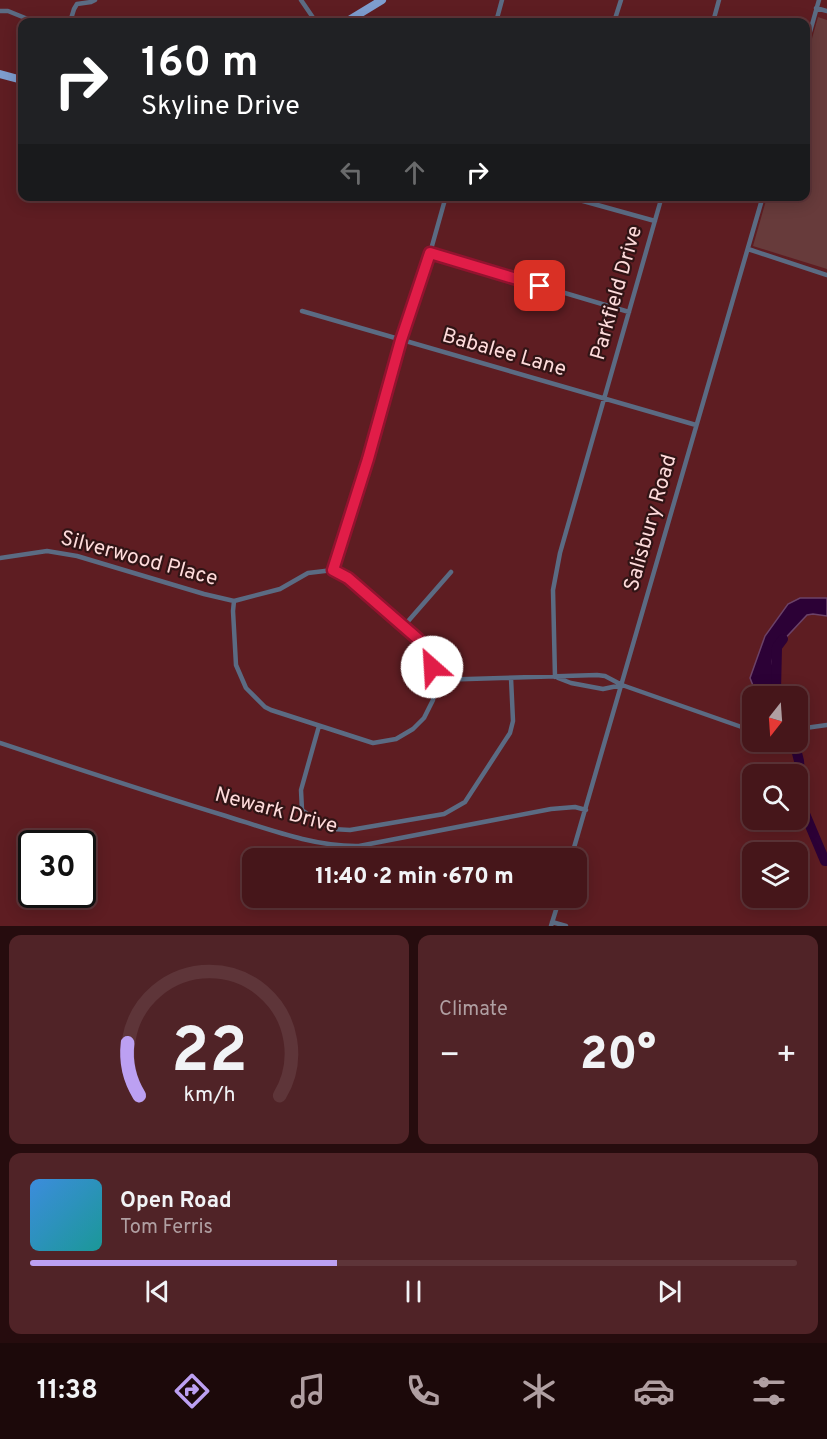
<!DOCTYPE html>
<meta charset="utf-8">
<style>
body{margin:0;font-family:Overpass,sans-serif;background:#502327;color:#f1f3f6;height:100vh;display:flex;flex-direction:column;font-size:22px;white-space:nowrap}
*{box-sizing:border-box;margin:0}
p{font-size:20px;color:#b09fa2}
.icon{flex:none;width:33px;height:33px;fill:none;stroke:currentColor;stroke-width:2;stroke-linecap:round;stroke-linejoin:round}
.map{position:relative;height:926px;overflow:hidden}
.side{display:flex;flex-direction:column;gap:9px;padding:9px;background:#260c0e;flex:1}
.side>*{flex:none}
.banner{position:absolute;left:18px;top:18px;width:792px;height:183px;border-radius:12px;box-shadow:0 3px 15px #0003,0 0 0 2px #5e3539;background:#202124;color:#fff;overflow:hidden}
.needle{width:39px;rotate:197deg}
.fabs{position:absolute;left:742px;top:686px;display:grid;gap:12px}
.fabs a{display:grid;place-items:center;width:66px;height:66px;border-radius:12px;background:#46161a;box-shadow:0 3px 15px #0003,0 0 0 2px #5e3539;font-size:30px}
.speed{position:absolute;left:18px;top:830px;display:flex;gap:12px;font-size:30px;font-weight:700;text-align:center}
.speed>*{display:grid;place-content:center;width:78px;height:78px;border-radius:50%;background:#46161a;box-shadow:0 3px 15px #0003,0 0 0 2px #5e3539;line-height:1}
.speed .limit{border:3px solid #111;border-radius:9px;background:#fff;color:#111}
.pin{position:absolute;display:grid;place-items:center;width:51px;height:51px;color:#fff;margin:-26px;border-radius:12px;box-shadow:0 3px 9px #0006}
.me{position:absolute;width:66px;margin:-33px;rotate:334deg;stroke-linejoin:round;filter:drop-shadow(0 0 4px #0008)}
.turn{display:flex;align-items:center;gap:21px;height:126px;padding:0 24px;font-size:27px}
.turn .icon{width:78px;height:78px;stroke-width:2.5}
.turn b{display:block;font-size:42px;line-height:51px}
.lanes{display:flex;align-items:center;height:57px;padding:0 24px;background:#0003;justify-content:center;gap:30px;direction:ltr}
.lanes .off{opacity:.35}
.big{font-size:45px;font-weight:800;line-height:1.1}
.side .tile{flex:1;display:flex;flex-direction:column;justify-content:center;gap:9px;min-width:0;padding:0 21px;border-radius:12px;background:#502327}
.side .dial{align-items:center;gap:0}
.dial svg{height:156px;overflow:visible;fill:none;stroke:#5e3539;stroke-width:7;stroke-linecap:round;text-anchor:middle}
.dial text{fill:#f1f3f6;stroke:none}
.song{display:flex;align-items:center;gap:18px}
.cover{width:72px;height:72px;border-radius:9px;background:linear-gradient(135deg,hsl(210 70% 55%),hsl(180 70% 35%))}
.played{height:6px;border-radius:3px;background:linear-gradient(90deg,#bca0f2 40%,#5e3539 40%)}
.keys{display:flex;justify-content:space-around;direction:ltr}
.heat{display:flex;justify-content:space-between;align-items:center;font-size:33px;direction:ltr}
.side .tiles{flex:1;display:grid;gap:9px;grid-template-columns:1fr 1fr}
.tile:last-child{grid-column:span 2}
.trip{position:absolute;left:242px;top:848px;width:345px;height:60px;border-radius:12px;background:#46161a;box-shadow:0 3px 15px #0003,0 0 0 2px #5e3539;font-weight:800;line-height:60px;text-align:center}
.menu{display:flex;height:96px;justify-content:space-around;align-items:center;background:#1c090a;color:#b09fa2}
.menu .icon{width:42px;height:42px}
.menu .on{color:#bca0f2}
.menu b{font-size:27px;color:#f1f3f6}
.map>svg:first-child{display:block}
</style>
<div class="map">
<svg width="827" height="926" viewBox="0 0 827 926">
<rect width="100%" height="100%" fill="#5e1d22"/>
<path fill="#673b3b" d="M 818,17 L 827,20 L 827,269 L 753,246 L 767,197 L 806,196 L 806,60 Z"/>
<path fill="#2c0136" stroke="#6b4268" stroke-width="1.5" d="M 800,598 L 827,598 L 827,616 L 813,614 L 807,615 L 779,645 C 778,648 776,651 774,654 C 768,665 780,687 786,696 L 761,696 L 754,688 L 750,678 L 765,636 L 788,604 Z"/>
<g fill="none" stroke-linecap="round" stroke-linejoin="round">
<path stroke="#2c0136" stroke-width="10" d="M 779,696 L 776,691 L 777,647 L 783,639
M 794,741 L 799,761 L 803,809 L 825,861 L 827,861"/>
<path stroke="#5b6b83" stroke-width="4.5" d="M 301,0 L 316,22
M 816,8 L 827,11
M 0,11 L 8,11 L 35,22
M 70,22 L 74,9 L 77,4 L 91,2 L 95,0
M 496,22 L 502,0
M 614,22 L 621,0
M 713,22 L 719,0
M 806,46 L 819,0
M 565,196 L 655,221
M 748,249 L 827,275
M 430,253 L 629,312
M 302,311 L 696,425
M 0,558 L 47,551 L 77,556 L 204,594 L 234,601
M 333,570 L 348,578 L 418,639 L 429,653 L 435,680 L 433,700 L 424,718 L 413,729 L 396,739 L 373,743 L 271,710 L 265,707 L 246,688 L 236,665 L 233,611 L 234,601 L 280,589 L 308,573 Z
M 333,570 L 368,459 L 401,340 L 430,253 L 446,196
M 403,627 L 451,572
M 555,677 L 553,590 L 560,553 L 662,196
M 558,678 L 571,683 L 603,689 L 622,685
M 435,680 L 597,675 L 605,676 L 622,685 L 753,731
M 319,726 L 301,790 L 302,810 L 317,821 L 332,829 L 350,830 L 444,814 L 465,802 L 510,733 L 513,721 L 511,678
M 798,729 L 827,725
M 0,743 C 75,768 150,793 226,816 C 268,829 315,847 359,846 L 551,809 L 575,807 L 586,810
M 571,858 L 763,196
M 552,922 L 566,926
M 551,926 L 560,897"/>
<path stroke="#7e9dcf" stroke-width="8" d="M 346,22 L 382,0
M 0,74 L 22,80"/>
</g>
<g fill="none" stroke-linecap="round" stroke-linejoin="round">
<g stroke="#92132f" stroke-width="15">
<path id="route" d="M 432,667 L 429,653 L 418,639 L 348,578 L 333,570 L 368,459 L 401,340 L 430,253 L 540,286"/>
</g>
<use href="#route" stroke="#e11d48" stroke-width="10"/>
</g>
<g text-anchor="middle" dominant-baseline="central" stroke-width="4.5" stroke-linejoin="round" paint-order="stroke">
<g font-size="21" fill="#fedbdb" stroke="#311415">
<text transform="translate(617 293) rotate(-74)">Parkfield Drive</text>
<text transform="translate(504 353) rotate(16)">Babalee Lane</text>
<text transform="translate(651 523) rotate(-74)">Salisbury Road</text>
<text transform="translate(139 559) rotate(15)">Silverwood Place</text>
<text transform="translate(276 811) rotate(15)">Newark Drive</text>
</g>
</g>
</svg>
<div class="fabs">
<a><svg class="needle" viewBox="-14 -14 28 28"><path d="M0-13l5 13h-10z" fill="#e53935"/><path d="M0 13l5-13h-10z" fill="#b09fa2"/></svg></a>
<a><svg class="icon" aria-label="search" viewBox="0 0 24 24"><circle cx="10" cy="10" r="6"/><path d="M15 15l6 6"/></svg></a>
<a><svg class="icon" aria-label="layers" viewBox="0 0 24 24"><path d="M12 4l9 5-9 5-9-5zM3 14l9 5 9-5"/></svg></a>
</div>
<div class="speed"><div class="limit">30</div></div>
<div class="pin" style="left:540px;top:286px;background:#d93025"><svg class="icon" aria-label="arrive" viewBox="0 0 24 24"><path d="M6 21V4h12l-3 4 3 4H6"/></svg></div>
<svg class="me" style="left:432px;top:667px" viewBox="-20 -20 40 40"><circle r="19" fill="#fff"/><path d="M0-13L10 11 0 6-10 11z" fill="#e11d48"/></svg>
<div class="trip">11:40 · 2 min · 670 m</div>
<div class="banner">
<div class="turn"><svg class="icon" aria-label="right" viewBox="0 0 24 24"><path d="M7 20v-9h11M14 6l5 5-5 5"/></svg><div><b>160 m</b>Skyline Drive</div></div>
<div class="lanes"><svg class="icon off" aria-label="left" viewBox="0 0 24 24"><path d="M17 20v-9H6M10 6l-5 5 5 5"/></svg><svg class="icon off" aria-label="ahead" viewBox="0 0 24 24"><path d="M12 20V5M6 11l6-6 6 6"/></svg><svg class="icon" aria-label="right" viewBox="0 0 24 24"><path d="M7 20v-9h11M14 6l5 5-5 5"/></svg></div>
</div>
</div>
<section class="side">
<div class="tiles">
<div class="tile dial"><svg viewBox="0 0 100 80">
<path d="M14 69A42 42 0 1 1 86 69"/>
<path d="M14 69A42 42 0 0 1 8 42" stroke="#bca0f2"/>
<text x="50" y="56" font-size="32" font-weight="700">22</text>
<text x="50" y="72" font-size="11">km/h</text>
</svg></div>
<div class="tile"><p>Climate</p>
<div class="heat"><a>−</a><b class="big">20°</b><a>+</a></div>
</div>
<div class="tile">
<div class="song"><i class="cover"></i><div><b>Open Road</b><p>Tom Ferris</p></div></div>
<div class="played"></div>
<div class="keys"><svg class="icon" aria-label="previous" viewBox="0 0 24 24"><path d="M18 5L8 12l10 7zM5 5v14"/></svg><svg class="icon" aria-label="pause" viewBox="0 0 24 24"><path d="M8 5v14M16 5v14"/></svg><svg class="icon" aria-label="next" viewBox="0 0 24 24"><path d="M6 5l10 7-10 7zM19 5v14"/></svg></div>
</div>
</div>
</section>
<nav class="menu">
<b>11:38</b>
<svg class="icon on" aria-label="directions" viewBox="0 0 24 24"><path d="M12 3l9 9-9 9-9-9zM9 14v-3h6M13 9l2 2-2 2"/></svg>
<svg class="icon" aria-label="music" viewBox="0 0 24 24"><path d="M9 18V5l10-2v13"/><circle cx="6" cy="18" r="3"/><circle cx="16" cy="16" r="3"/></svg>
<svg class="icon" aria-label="phone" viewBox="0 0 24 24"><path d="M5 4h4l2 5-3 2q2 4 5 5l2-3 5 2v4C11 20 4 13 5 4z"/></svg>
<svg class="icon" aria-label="climate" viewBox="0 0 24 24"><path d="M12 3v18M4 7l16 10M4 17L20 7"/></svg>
<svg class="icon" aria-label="car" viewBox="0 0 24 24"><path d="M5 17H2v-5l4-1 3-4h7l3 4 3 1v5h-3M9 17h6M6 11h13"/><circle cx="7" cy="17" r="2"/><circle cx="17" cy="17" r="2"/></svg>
<svg class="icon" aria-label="filters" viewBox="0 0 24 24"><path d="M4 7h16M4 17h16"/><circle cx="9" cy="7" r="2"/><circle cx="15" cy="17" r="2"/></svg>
</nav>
